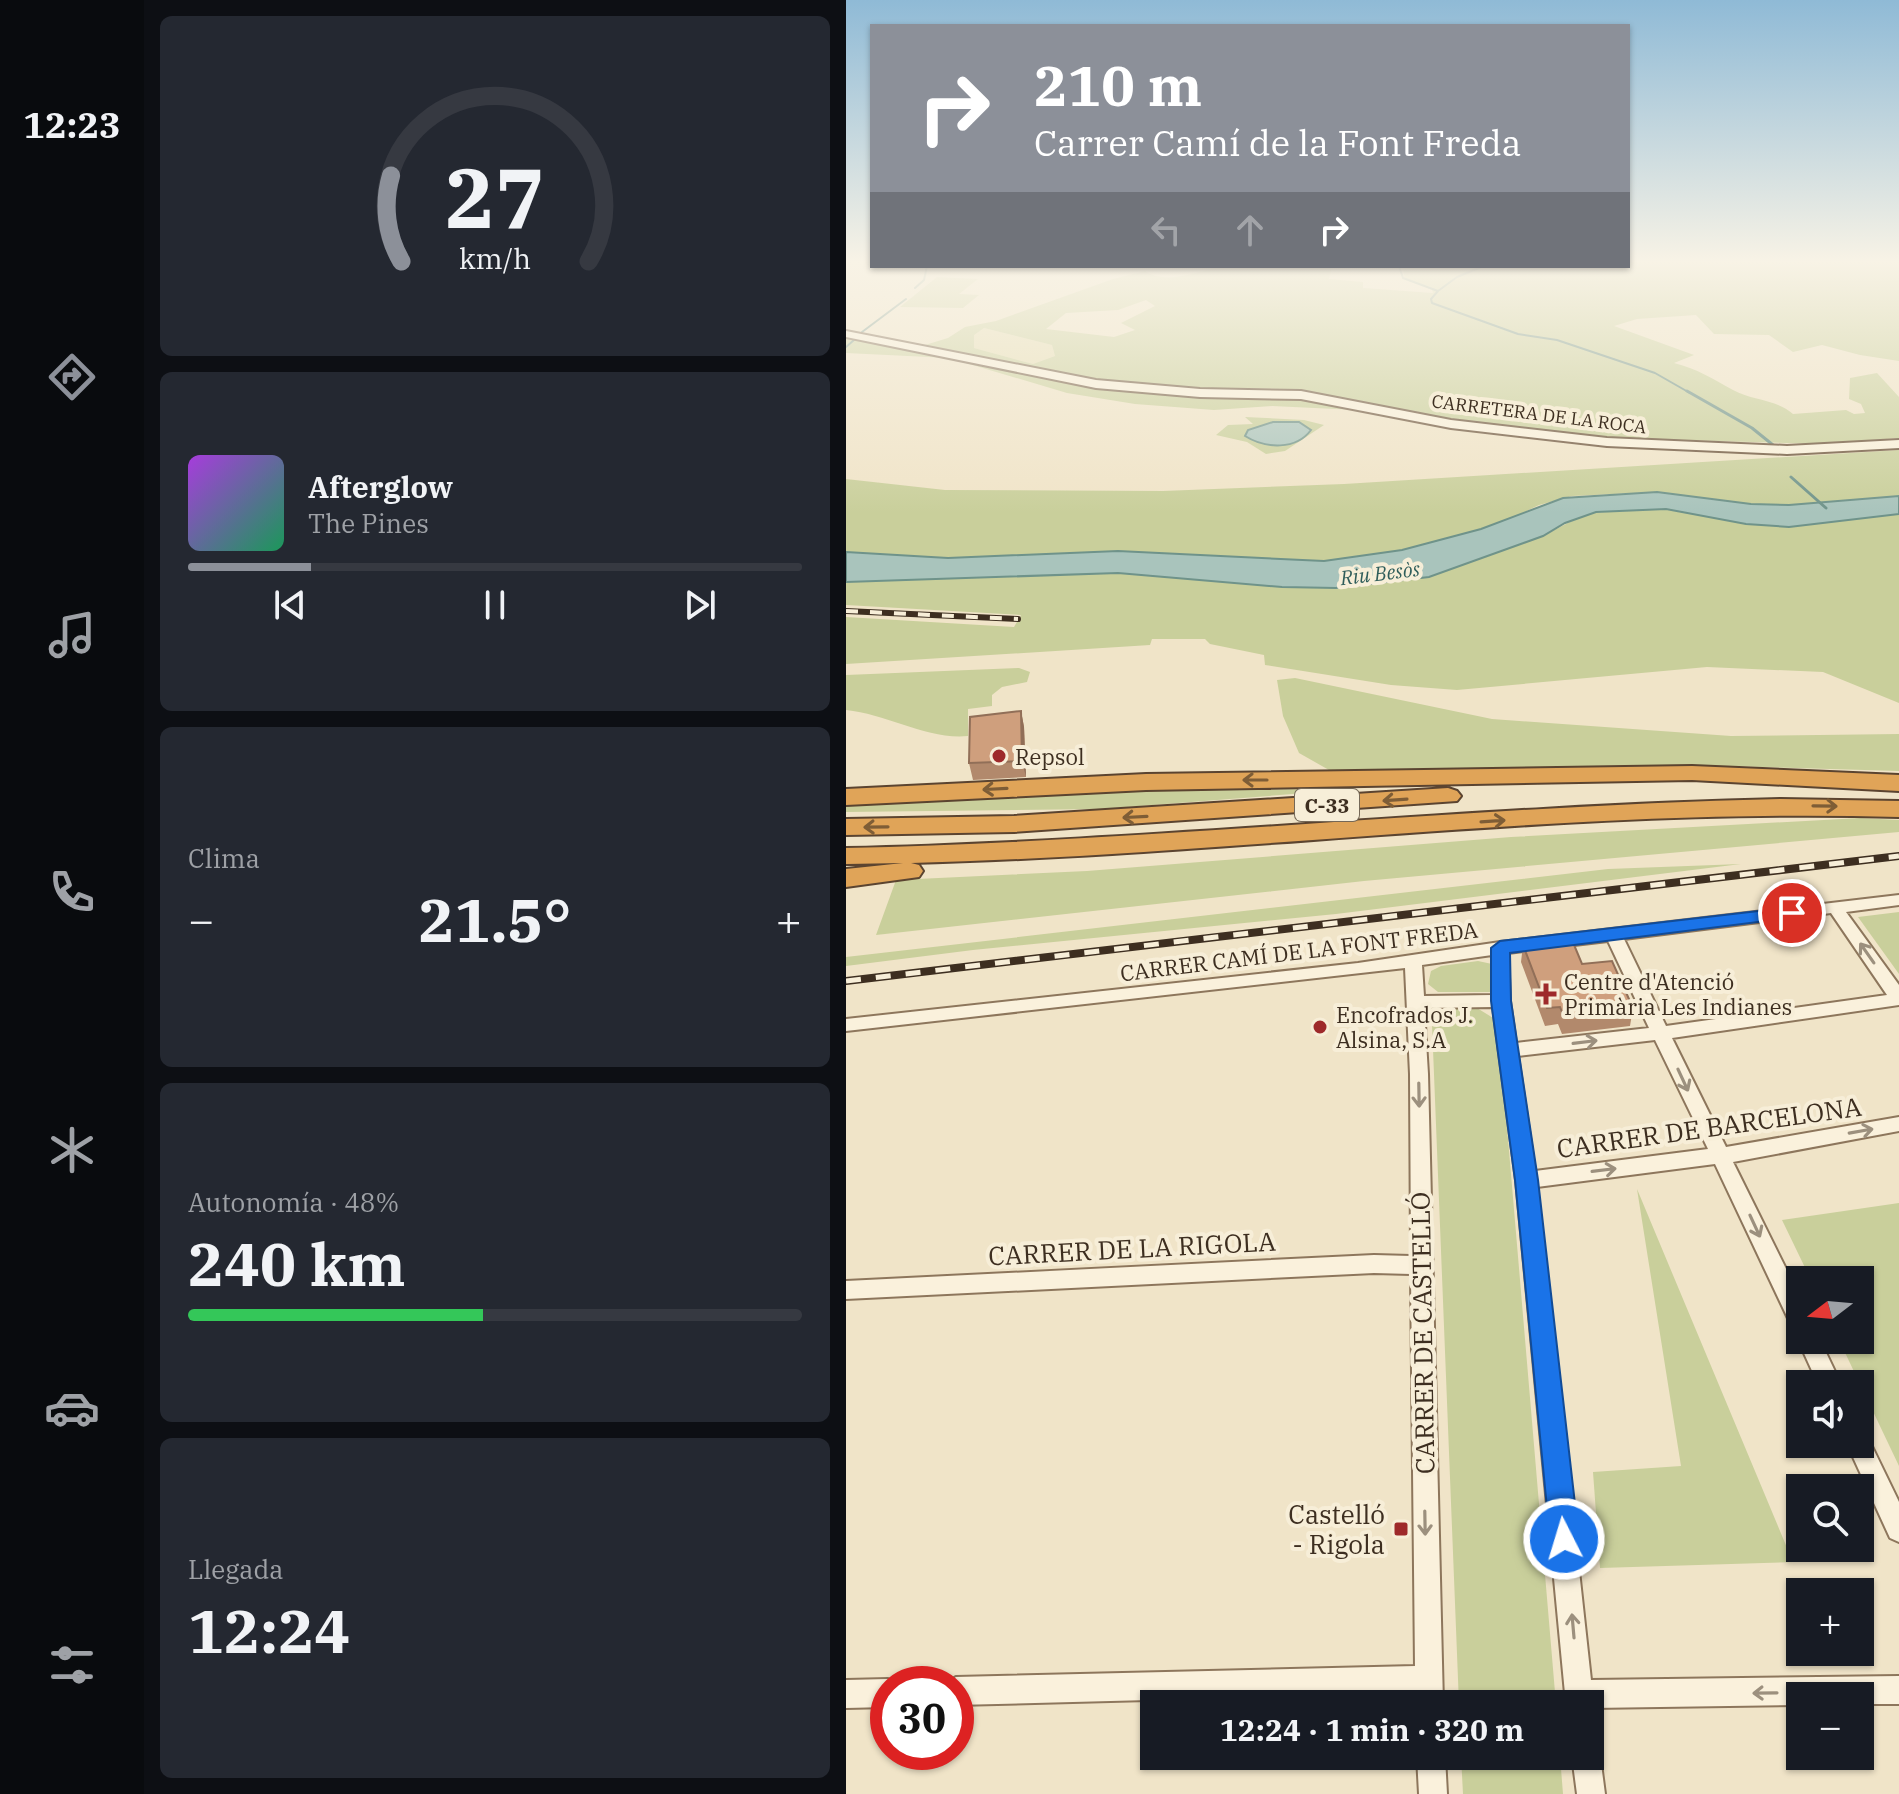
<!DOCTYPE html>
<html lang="es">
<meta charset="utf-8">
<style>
body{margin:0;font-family:"IBM Plex Serif",serif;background:#242831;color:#f1f3f6;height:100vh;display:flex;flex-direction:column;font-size:30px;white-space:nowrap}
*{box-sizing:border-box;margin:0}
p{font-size:26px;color:#9ea1a6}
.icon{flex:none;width:44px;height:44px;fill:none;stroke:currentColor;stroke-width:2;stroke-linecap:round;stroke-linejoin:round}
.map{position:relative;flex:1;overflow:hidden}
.sheet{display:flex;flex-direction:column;gap:16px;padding:16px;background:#0d0f14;width:702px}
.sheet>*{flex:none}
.banner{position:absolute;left:24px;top:24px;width:760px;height:244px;border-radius:0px;box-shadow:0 2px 6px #0004;background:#8c9099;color:#fff;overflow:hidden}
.needle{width:52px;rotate:254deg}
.tools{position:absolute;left:940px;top:1266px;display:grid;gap:16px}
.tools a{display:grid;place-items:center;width:88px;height:88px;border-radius:0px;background:#171b24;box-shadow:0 2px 6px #0004;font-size:40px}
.speed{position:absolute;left:24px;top:1666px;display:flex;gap:16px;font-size:40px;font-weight:700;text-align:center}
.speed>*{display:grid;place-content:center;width:104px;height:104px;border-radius:50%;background:#171b24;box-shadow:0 2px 6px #0004;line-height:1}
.speed .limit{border:12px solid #d22;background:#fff;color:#111}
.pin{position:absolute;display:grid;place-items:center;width:68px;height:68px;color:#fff;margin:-34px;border:4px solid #fff;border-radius:50%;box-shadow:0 2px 8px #0007}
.me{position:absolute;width:88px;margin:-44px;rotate:355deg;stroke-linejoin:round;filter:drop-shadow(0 0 6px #0008)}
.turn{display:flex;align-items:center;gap:28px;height:168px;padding:0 32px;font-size:36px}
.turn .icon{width:104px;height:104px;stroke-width:2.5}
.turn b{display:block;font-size:56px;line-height:68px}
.lanes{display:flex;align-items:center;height:76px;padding:0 32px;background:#0003;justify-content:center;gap:40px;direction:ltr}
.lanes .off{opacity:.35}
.big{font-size:60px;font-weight:700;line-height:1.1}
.sheet .tile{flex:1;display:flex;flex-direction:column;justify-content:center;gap:12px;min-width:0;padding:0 28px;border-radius:12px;background:#242831}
.sheet .dial{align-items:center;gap:0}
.dial svg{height:208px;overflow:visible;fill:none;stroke:#363941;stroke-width:7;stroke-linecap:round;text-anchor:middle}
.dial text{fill:#f1f3f6;stroke:none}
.song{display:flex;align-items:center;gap:24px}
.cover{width:96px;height:96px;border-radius:12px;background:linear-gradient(135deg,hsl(280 70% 55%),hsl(150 70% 35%))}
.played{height:8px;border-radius:4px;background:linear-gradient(90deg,#8c9099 20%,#363941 20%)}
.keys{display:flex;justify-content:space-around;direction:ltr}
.heat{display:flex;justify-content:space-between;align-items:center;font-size:44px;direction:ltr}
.charge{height:12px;border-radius:6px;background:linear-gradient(90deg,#34c759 48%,#363941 0)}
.trip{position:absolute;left:294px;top:1690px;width:464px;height:80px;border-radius:0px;background:#171b24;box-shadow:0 2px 6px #0004;font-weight:700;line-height:80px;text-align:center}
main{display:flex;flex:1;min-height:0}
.tabs{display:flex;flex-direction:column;width:144px;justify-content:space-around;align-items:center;background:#090b0e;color:#9ea1a6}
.tabs .icon{width:56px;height:56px}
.tabs .active{color:#8c9099}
.tabs b{font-size:36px;color:#f1f3f6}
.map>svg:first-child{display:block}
</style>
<main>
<nav class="tabs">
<b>12:23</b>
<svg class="icon active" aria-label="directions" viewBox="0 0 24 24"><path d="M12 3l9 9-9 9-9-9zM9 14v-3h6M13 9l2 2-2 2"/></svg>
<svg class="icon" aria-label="music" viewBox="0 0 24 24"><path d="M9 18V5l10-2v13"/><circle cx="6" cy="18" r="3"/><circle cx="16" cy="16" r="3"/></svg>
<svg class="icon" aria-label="phone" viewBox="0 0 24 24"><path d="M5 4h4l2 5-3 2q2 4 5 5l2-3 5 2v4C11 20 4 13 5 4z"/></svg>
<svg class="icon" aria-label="climate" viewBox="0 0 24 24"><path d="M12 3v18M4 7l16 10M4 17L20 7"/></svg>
<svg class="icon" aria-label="car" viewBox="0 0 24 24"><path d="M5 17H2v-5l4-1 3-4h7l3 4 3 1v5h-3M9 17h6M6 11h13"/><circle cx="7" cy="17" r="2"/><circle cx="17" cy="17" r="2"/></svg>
<svg class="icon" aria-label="filters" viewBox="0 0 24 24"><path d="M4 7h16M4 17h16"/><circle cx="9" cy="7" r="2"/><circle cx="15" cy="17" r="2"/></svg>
</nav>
<section class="sheet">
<div class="tile dial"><svg viewBox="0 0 100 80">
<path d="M14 69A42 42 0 1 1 86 69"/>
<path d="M14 69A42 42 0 0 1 10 36" stroke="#8c9099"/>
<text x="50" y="56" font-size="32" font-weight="700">27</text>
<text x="50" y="72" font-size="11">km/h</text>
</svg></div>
<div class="tile">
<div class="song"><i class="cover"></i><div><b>Afterglow</b><p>The Pines</p></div></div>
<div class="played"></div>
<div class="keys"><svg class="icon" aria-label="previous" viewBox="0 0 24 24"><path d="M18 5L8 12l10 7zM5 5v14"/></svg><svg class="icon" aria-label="pause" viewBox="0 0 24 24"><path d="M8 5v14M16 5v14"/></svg><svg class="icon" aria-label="next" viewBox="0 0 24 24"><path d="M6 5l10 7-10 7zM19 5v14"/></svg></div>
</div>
<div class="tile"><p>Clima</p>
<div class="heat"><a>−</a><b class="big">21.5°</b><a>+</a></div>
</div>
<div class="tile"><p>Autonomía · 48%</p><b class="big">240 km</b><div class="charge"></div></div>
<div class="tile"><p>Llegada</p><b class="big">12:24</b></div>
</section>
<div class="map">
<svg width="1053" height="1794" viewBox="0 0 1053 1794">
<rect width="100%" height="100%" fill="#f0e4c8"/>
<path fill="#e6deb5" d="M 138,328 L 206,345 L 209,356 L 187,364 L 128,348 L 128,334 Z"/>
<path fill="#c9cf9b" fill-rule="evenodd" d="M 782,262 L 1053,262 L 1053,361 L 1014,355 L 976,345 L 947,352 L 923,335 L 868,334 L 850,315 L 791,319 L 768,326 L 848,355 L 828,363 C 852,369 867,379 887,390 C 907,401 930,399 947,414 L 1000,410 L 1008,414 L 1019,413 L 1015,404 L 1003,399 L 1004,378 L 1031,373 L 1053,397 L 1053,438 L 977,444 L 755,438 L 576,415 L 442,389 L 352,388 L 258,381 L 79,345 L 102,338 L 119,327 L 150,321 L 267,279 L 299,271 C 318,284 344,274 365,269 L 365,266 L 494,266 L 486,266 L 483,279 L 517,282 L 517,288 L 587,293 L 585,287 L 559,280 L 557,269 L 529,266 L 782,266 ZM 300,300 L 309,306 L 275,323 L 289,330 L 268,337 L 200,329 L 220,313 L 272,310 ZM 138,328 L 206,345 L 209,356 L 187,364 L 128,348 L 128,335 Z
M 91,277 L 132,279 L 113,294 L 133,295 L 117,308 L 54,307 Z
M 0,336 L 235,385 L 449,397 L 497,405 L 511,410 L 426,406 L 368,410 L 289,404 L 221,393 L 103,358 L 0,353 Z
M 399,417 L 458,420 L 478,425 L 439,451 L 420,454 L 401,442 L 370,435 L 382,425 L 407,424 Z
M 1053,450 L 1053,496 L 953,505 L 905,504 L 811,492 L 726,496 L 693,505 L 653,524 L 556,550 L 478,561 L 272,551 L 102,558 L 0,552 L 0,479 L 99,490 L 317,491 L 498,484 Z
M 820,509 L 900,524 L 943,527 L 1053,514 L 1053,703 L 977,672 L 861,667 L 611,690 L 545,685 L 419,665 L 418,655 L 364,644 L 359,639 L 306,639 L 304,645 L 0,664 L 0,617 L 168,627 L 175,615 L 0,605 L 0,582 L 272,573 L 436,587 L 490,588 L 583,577 L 697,536 L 741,513 Z
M 173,668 L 184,672 L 181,682 L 156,687 L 146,695 L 146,706 L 122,709 L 122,736 C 81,740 41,714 0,710 L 0,675 Z
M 449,678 L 646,719 L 885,736 L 1053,734 L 1053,771 L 883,766 L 483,770 L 453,753 L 437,716 L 431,680 Z
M 512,789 L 255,809 L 0,812 L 0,804 L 243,790 Z
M 1014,818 L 1053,820 L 1053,832 L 518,881 L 30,935 L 50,880 L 241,871 L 665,837 Z
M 895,864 L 490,914 L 127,950 L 0,966 L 0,957 L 762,869 Z
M 1053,912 L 1053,974 L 1012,917 Z
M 632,961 L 646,964 L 645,992 L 592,992 L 582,984 L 585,971 L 595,966 Z
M 631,1008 L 652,1021 L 710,1704 L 613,1704 L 586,1024 L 607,1009 Z
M 791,1189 L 947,1562 L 754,1568 L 747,1472 L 835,1466 Z
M 1053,1203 L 1053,1466 L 993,1340 L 1014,1340 L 1014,1280 L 965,1280 L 936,1220 Z
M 615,1756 L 714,1756 L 717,1794 L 617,1794 Z"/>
<path fill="#a9c4bc" stroke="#6f938a" stroke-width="2" d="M 427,422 L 453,422 L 465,430 C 450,450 420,449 399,436 L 402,430 Z
M 811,492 L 905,504 L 943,505 L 1053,496 L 1053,514 L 943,527 L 900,524 L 820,509 L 750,512 L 719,523 L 697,536 L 583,577 L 490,588 L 436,587 L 272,573 L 0,582 L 0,552 L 102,558 L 272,551 L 478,561 L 556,550 L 635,529 L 717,498 Z"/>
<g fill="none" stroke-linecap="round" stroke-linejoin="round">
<path stroke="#6f938a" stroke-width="2" d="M 553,266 L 557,278 L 592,291 L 585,299 L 586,303 L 672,334 L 711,340 L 809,373 L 844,393
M 69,288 L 78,280 L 81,266
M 592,291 L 611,277 L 638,266
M 16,332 L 60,299
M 0,347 L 8,340"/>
<path stroke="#6f938a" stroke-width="3" d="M 841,391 L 906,428 L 927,445
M 945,477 L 980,508"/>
<g stroke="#8d765c" stroke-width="4">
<path id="street" d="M 1053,895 L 1053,905 L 1000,912 L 1053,985 L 1053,1005 L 826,1038 L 880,1147 L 1053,1117 L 1053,1131 L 887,1162 L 954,1297 L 954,1330 L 946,1327 L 869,1164 L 691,1187 L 745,1680 L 1053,1676 L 1053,1704 L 1014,1704 L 1014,1696 L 954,1696 L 954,1705 L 746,1708 L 744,1713 L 744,1704 L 720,1704 L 670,1180 L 647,1007 L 578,1008 L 582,1074 L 597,1704 L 569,1704 L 569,1693 L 110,1705 L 110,1684 L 99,1684 L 110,1677 L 569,1666 L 565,1274 L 528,1273 L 0,1299 L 0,1281 L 528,1255 L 565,1256 L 564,1074 L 559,968 L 0,1031 L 0,1019 L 512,963 L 654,942 ZM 985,913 L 1041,995 L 820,1026 L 778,939 ZM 762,941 L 803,1028 L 670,1043 L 664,1001 L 662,953 ZM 646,955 L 646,995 L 578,996 L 576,965 ZM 809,1040 L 862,1149 L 689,1171 L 672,1056 Z
M 954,1335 L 954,1340 L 974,1340 L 995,1384 L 972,1384 L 952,1340 Z
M 1014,1433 L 1021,1436 L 1053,1502 L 1053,1542 L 1044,1538 L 1001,1444 L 1014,1444 Z
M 42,1679 L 52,1684 L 42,1684 L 42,1707 L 0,1708 L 0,1680 Z
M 744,1744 L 750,1746 L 754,1756 L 759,1794 L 731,1794 L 726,1756 L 744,1756 Z
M 571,1756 L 599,1756 L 601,1794 L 573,1794 Z"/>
</g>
<g stroke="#6f573f" stroke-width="4">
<path id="secondary" d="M 0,331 L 250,380 L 354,389 L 455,391 L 605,420 L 761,438 L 941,446 L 1053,440 L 1053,448 L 941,454 L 761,446 L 605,428 L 455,399 L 354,397 L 250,388 L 0,337 Z"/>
</g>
<g stroke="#5b4430" stroke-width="4">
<path id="highway" d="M 846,766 L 1053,775 L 1053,791 L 846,780 L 300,790 L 0,805 L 0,789 L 300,774 Z
M 602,788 L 611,791 L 615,796 L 611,801 L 168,832 L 0,835 L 0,819 L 168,816 Z
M 935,799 L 1053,801 L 1053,817 C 723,807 394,855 65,863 L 73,865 L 77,871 L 73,877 L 0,887 L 0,869 L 57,863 L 0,864 L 0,848 C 312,841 623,806 935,799 Z"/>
</g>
<use href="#street" fill="#faf1dc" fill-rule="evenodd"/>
<use href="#secondary" fill="#faf1dc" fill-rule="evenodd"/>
<use href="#highway" fill="#e0a458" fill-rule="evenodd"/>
<g stroke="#3d2e20" stroke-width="6">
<path id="rail-far1" d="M 0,611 L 172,619"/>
</g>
<g stroke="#3d2e20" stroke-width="8">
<path id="rail" d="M 0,981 L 1053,856"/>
</g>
<use href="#rail-far1" stroke="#f7eed8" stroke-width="4" stroke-dasharray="12" stroke-linecap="butt"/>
<use href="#rail" stroke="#f7eed8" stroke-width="5" stroke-dasharray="15" stroke-linecap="butt"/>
</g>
<path fill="#b2896c" d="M 175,711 L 178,727 L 180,777 L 127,780 L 123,763 Z
M 677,945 L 787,1008 L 784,1026 L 716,1034 L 712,1024 L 699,1026 L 675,962 Z"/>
<path fill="#916f58" d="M 175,711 L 178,727 L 180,777 L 176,761 Z"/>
<path fill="#cf9f7d" stroke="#916f58" stroke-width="2" d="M 175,711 L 176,761 L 123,763 L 124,717 Z
M 726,940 L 736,964 L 766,961 L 787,1008 L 718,1017 L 714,1007 L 701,1008 L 677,945 Z"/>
<defs><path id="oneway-shaft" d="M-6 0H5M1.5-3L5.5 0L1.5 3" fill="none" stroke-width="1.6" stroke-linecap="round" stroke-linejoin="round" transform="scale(2)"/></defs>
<g stroke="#7e5d36">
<use href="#oneway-shaft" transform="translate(409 780) rotate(-180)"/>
<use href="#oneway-shaft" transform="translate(149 789) rotate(177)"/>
<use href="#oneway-shaft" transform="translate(549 800) rotate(176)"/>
<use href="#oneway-shaft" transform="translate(979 806) rotate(1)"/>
<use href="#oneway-shaft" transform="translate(289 817) rotate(177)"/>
<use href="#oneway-shaft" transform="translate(647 821) rotate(-4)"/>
<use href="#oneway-shaft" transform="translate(30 827) rotate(179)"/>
</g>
<g stroke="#9c907e">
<use href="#oneway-shaft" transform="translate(1021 953) rotate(-125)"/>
<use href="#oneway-shaft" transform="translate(739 1042) rotate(-7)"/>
<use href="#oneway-shaft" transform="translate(837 1080) rotate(65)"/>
<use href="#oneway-shaft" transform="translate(573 1095) rotate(89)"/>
<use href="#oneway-shaft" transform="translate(1015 1131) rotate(-10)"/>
<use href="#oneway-shaft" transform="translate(758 1170) rotate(-7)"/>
<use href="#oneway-shaft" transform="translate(909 1226) rotate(65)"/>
<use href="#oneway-shaft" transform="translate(579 1523) rotate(89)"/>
<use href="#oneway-shaft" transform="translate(727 1626) rotate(-95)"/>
<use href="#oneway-shaft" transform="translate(919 1693) rotate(179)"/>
</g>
<linearGradient id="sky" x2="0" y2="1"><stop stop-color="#8fbad6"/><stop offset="0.51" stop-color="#f8f3e6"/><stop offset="1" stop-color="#f8f3e6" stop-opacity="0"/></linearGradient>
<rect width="1053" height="513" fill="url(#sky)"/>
<path fill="#1a73e8" stroke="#114b97" stroke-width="2" d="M 946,907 L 955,913 L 953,917 L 664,953 L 665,1001 L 692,1180 L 733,1539 L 729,1549 L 718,1554 L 708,1549 L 704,1539 L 669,1180 L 645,1001 L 645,948 L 654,941 Z"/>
<g fill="#9e2a2b" stroke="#f7eed8" stroke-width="3">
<circle cx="153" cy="756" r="8"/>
<path d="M696 982h8v8h8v8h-8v8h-8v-8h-8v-8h8z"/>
<circle cx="474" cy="1027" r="8"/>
<rect x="547" y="1521" width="16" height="16" rx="4"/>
</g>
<g text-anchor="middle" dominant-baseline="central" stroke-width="8" stroke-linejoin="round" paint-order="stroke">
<g font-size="18" fill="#3d2e20" stroke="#f7eed8">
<text transform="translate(693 414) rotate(7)">CARRETERA DE LA ROCA</text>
</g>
<g font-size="20" font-style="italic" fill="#2f5d5a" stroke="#f7eed8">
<text transform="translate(534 573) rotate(-7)">Riu Besòs</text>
</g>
<rect fill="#f7eed8" stroke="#756857" stroke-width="2" x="449" y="789" width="64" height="32" rx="6"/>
<g font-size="20" font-weight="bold" fill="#3d2e20">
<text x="481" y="805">C-33</text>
</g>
<g font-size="22" fill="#3d2e20" stroke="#f7eed8" text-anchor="start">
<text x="169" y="756">Repsol</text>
<text x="718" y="981">Centre d'Atenció<tspan x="718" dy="25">Primària Les Indianes</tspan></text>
<text x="490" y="1014">Encofrados J.<tspan x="490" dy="25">Alsina, S.A</tspan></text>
</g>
<g font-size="22" fill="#3d2e20" stroke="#f7eed8">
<text transform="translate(453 951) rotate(-7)">CARRER CAMÍ DE LA FONT FREDA</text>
</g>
<g font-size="26" fill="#3d2e20" stroke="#f7eed8">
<text transform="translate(863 1127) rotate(-8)">CARRER DE BARCELONA</text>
<text transform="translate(286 1248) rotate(-3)">CARRER DE LA RIGOLA</text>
<text transform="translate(576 1333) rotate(-91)">CARRER DE CASTELLÓ</text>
</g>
<g font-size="26" fill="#3d2e20" stroke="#f7eed8" text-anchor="end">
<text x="539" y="1514">Castelló<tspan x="539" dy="30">- Rigola</tspan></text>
</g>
</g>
</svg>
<div class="tools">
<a><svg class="needle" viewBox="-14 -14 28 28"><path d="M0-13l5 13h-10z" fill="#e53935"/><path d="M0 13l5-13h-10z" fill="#9ea1a6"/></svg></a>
<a><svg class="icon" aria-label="sound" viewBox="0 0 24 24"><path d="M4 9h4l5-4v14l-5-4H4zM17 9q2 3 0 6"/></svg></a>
<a><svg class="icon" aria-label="search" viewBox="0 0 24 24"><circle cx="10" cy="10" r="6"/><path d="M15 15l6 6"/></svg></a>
<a>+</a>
<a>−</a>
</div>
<div class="speed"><div class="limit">30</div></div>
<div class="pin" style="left:946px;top:913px;background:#d93025"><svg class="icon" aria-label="arrive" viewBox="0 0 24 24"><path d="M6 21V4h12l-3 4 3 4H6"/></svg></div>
<svg class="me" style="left:718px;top:1539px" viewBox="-20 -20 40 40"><circle r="17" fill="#1a73e8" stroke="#fff" stroke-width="3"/><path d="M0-11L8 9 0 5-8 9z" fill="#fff"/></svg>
<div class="trip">12:24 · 1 min · 320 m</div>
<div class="banner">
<div class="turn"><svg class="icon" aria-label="right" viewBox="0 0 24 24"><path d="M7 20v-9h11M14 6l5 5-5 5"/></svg><div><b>210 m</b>Carrer Camí de la Font Freda</div></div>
<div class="lanes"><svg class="icon off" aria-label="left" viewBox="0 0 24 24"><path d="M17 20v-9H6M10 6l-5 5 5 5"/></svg><svg class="icon off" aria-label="ahead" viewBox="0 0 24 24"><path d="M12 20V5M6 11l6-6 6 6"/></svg><svg class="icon" aria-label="right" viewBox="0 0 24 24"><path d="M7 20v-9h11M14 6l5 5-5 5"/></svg></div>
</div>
</div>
</main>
